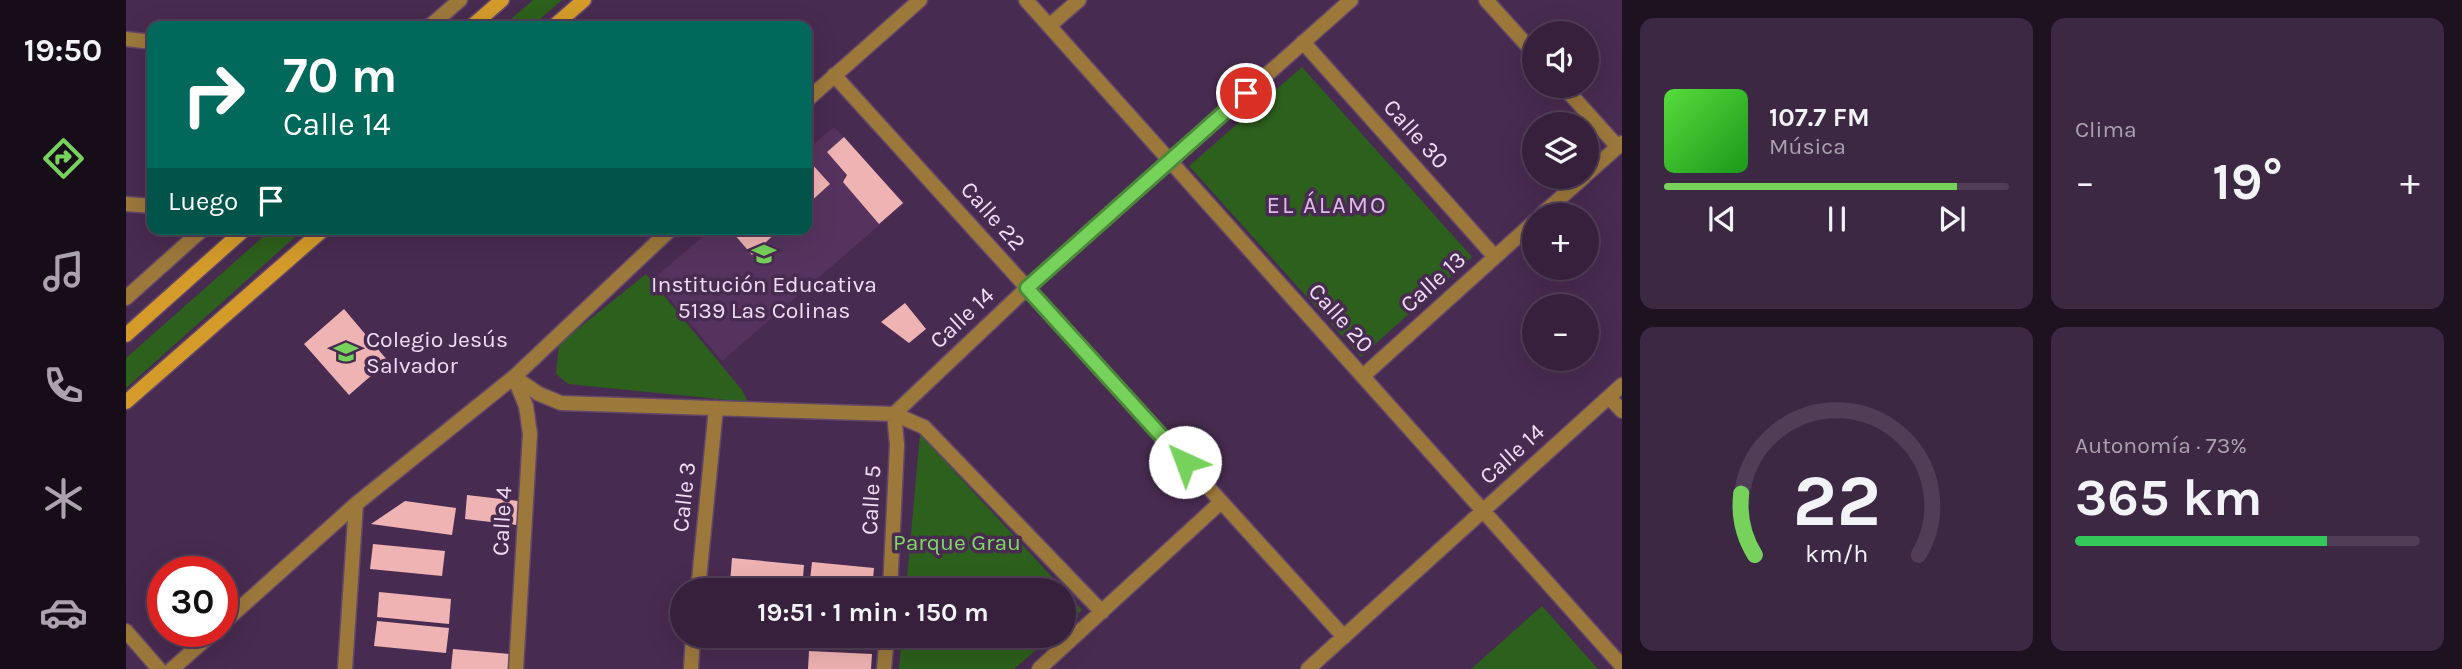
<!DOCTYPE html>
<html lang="es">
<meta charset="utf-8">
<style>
body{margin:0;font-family:Karla,sans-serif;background:#3d2843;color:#f1f3f6;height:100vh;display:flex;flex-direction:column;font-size:26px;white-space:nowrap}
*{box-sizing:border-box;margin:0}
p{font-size:23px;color:#aaa3af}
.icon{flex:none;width:38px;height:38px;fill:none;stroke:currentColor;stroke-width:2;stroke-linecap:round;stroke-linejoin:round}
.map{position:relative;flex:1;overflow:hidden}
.panel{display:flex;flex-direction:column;gap:18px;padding:18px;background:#1e1221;width:840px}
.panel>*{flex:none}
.hud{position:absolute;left:21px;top:21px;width:665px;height:214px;border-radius:14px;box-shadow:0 7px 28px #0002,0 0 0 2px #503e56;background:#00695c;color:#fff;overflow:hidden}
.fabs{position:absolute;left:1396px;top:21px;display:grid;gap:14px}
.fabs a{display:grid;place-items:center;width:77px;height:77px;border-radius:50%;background:#36203c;box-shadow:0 7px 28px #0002,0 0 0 2px #503e56;font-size:35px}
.speed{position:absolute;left:21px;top:556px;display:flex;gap:14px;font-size:35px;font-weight:700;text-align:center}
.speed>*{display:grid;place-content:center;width:91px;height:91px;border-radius:50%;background:#36203c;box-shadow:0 7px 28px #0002,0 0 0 2px #503e56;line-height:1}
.speed .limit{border:10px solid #d22;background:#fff;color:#111}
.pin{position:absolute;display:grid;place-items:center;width:60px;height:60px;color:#fff;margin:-30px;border:4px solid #fff;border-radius:50%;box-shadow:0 2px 7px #0007}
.me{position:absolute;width:77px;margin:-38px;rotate:317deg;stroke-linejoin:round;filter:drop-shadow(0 0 5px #0008)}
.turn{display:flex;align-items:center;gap:24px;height:147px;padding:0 21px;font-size:32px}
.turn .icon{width:91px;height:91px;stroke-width:2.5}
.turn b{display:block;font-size:49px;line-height:60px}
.then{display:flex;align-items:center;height:66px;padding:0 21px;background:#0003;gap:14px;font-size:26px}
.big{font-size:52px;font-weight:700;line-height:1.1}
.panel .card{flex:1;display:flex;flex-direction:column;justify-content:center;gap:10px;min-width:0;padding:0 24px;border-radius:14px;background:#3d2843}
.panel .dial{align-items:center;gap:0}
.dial svg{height:182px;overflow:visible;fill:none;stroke:#503e56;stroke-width:7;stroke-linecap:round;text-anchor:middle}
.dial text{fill:#f1f3f6;stroke:none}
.song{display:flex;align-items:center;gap:21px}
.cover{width:84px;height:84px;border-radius:10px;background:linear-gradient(135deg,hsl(110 70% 55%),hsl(120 70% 35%))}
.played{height:7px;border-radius:4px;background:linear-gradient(90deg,#76d25a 85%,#503e56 85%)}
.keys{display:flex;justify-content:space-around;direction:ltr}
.heat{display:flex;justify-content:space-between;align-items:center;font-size:38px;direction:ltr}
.charge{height:10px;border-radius:5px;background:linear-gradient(90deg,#34c759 73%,#503e56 0)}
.panel .tiles{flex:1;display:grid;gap:18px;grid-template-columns:repeat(2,1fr)}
.trip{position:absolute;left:544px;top:578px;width:406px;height:70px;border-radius:35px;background:#36203c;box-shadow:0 7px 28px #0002,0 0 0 2px #503e56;font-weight:700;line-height:70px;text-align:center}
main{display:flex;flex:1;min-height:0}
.menu{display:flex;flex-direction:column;width:126px;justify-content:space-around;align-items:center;background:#160d18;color:#aaa3af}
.menu .icon{width:49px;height:49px}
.menu .current{color:#76d25a}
.menu b{font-size:32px;color:#f1f3f6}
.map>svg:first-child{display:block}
</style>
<main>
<nav class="menu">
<b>19:50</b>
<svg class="icon current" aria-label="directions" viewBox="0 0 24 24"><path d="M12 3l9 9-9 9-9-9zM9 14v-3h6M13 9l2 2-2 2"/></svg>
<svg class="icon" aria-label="music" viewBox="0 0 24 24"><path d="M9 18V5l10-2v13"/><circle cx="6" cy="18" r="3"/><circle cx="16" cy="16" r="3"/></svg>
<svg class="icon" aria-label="phone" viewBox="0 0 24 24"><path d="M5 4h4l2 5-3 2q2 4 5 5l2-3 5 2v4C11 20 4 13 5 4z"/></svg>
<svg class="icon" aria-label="climate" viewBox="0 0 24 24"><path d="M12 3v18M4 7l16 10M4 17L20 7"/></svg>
<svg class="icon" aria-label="car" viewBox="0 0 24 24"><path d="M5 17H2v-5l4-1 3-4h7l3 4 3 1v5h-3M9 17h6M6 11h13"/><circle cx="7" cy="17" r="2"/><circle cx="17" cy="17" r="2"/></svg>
</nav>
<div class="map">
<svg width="1496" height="669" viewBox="0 0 1496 669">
<rect width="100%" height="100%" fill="#482b50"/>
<path fill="#55335e" d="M 708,127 L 779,203 L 596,361 L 527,279 L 586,229 L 681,229 L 681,150 Z"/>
<path fill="#2d601c" d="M 407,0 L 436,0 L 406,26 L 377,26 Z
M 1176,67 L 1346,257 L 1235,357 L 1063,166 Z
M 146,229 L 178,229 L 0,388 L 0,358 Z
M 520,274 L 616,390 L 622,402 L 442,384 L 430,374 L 433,344 Z
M 794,434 L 938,590 L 780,590 Z
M 938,590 L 956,610 L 938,625 Z
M 1416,606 L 1472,669 L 1345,669 Z
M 776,635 L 927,635 L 888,669 L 773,669 Z"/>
<path fill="#f0b3b3" d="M 718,137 L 777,203 L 753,224 L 717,182 L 721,175 L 701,152 Z
M 685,163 L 704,184 L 681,205 L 681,168 Z
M 613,229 L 654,229 L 626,255 L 608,234 Z
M 779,303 L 800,329 L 783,343 L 755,322 Z
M 218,309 L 262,361 L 223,395 L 178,344 Z
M 341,495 L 393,501 L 391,525 L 339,519 Z
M 279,501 L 330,508 L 326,535 L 245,524 Z
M 247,544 L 319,551 L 316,576 L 244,569 Z
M 606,558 L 678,565 L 676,590 L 604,583 Z
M 686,562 L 748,568 L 746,590 L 683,589 Z
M 253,592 L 325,599 L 323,624 L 251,617 Z
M 251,621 L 323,628 L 320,653 L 248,646 Z
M 624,635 L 669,635 L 668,642 Z
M 327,649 L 384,654 L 383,669 L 325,669 Z
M 683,651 L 746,654 L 745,669 L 682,669 Z"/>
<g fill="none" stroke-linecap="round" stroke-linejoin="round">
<g stroke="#63476a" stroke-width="17">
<path id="minor" d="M 900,0 L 1496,666
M 1360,0 L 1409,54
M 923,26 L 953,0
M 0,39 L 26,42
M 1177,42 L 1369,257
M 708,75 L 1218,637
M 1437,86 L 1492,147
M 681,100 L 794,0
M 1461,174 L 1496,143
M 0,204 L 26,206
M 1415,215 L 1458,177
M 1237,376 L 1409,221
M 388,377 L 413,394 L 435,403 L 768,414 L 901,288 L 1225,0
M 388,377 L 400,406 L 404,434 L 390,669
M 1483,397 L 1496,411
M 768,414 L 798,427 L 976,612
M 572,590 L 590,408
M 764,590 L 771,445 L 768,414
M 96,624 L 230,504 L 388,377 L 545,229
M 0,631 L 33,669
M 46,669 L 88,632
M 219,669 L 230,504
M 565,669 L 567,635
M 758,669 L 761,635
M 913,669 L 1095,502
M 1182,669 L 1496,385"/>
</g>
<g stroke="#63476a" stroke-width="17">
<path id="tertiary" d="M 304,26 L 334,0
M 0,298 L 77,229"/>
</g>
<g stroke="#63476a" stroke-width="17">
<path id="secondary" d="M 346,26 L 376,0
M 428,26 L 458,0
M 0,335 L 119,229
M 0,402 L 198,229"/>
</g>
<use href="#minor" stroke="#9c783b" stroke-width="14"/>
<use href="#tertiary" stroke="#9c783b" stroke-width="14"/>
<use href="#secondary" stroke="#d49b2b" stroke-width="14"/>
</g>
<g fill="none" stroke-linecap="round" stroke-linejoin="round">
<g stroke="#4d883a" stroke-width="18">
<path id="route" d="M 1059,462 L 901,288 L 1120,93"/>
</g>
<use href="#route" stroke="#76d25a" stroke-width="12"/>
</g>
<defs>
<g id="school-bare" transform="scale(1.89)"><path d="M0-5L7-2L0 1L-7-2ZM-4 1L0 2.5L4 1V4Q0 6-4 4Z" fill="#76d25a" stroke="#482b50" stroke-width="2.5" paint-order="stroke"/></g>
</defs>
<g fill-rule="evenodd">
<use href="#school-bare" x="638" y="254"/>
<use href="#school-bare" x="220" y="352"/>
</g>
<g text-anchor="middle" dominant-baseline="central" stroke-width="7" stroke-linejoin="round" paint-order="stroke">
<g font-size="23" fill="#efddf4" stroke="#482b50">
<text transform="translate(1290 134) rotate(48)">Calle 30</text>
<text transform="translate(867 216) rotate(48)">Calle 22</text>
<text transform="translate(1307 282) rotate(-42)">Calle 13</text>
<text transform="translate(836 318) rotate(-43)">Calle 14</text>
<text transform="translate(1215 318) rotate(48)">Calle 20</text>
<text transform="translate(1386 454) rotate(-42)">Calle 14</text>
<text transform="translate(558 497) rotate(-84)">Calle 3</text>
<text transform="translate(745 500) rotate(-87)">Calle 5</text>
<text transform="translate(376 521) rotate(-87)">Calle 4</text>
</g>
<g font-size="23" fill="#efddf4" stroke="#482b50">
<text x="638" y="284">Institución Educativa<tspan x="638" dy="26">5139 Las Colinas</tspan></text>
<text x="240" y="339" text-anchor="start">Colegio Jesús<tspan x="240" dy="26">Salvador</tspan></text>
</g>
<g font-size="23" fill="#81d866" stroke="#482b50">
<text x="831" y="542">Parque Grau</text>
</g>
<g font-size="24" letter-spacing="2" fill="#ddbae7" stroke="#482b50">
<text x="1201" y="205">EL ÁLAMO</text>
</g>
</g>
</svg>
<div class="fabs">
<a><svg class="icon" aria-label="sound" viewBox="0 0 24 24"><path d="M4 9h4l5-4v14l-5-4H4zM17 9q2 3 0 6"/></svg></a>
<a><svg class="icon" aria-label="layers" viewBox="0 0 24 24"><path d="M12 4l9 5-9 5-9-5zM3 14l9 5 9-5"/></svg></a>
<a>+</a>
<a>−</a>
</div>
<div class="speed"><div class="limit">30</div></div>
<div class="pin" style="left:1120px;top:93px;background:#d93025"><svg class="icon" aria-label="arrive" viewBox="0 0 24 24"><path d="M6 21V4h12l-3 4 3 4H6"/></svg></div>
<svg class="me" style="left:1059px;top:462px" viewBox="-20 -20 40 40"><circle r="19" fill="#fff"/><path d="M0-13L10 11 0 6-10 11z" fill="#76d25a"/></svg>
<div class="trip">19:51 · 1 min · 150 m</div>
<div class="hud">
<div class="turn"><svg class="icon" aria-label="right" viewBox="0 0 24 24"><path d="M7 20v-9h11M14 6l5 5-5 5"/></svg><div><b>70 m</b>Calle 14</div></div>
<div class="then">Luego<svg class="icon" aria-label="arrive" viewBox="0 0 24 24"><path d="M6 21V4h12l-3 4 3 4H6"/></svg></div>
</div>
</div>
<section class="panel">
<div class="tiles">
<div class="card">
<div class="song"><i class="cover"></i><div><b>107.7 FM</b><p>Música</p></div></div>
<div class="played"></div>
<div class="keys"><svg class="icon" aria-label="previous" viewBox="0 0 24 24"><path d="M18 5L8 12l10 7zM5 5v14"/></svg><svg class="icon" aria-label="pause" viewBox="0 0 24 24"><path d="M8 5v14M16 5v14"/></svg><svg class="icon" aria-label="next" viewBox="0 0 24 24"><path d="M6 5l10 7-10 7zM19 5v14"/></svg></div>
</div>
<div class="card"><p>Clima</p>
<div class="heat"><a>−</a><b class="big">19°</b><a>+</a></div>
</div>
<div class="card dial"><svg viewBox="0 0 100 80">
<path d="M14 69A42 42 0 1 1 86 69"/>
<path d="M14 69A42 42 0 0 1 8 42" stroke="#76d25a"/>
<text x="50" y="56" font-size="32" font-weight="700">22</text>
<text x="50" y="72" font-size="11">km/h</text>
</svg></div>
<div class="card"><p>Autonomía · 73%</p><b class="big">365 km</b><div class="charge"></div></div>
</div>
</section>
</main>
